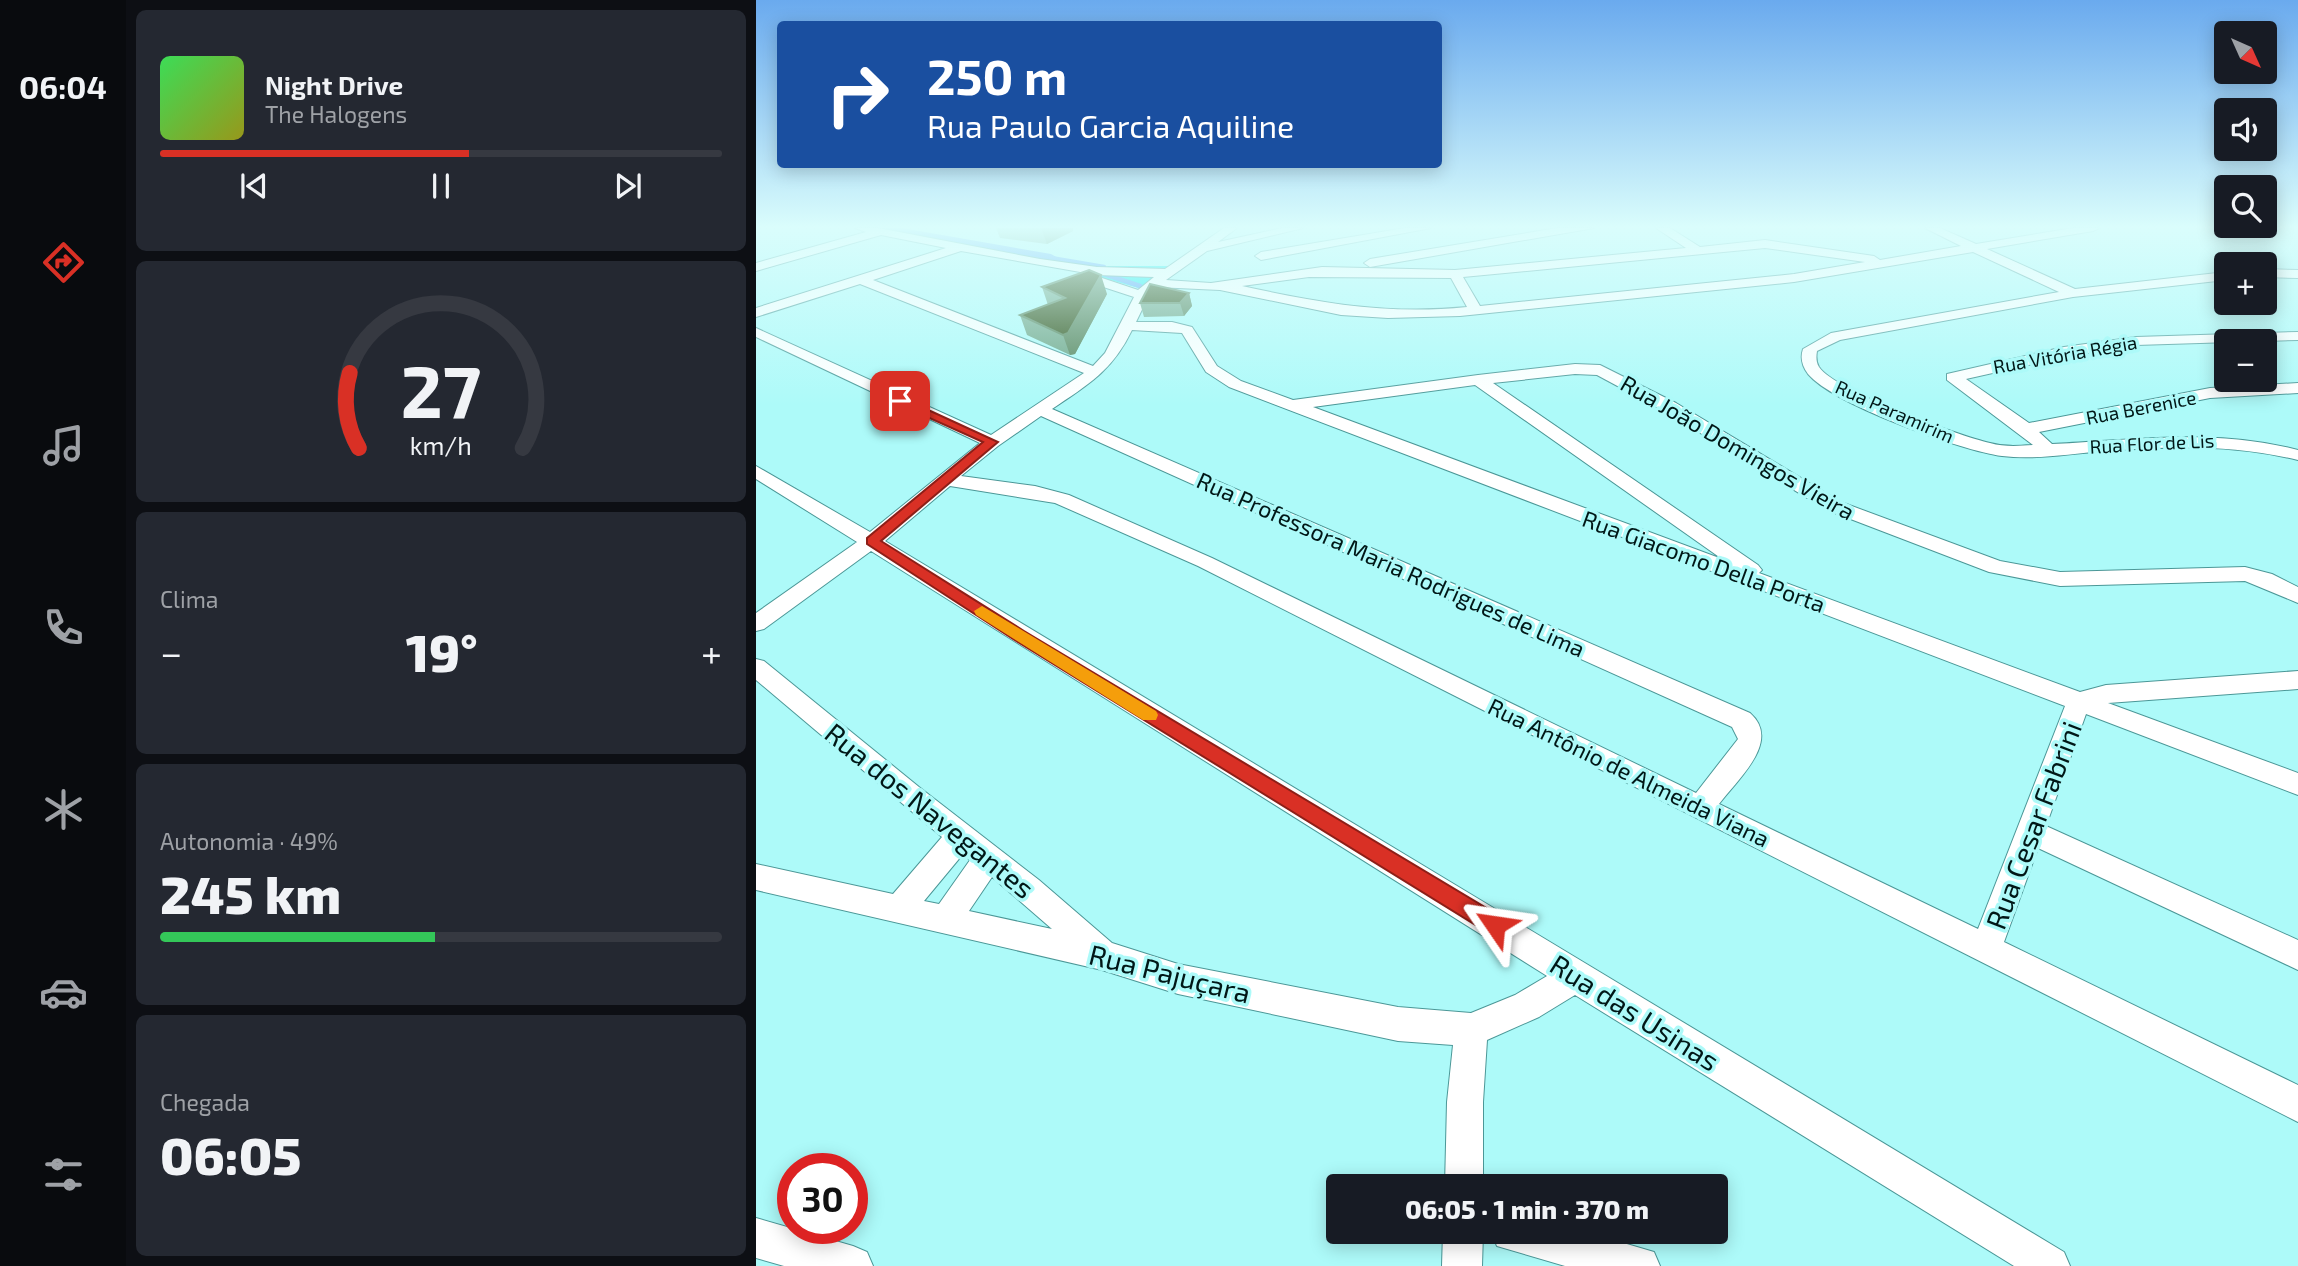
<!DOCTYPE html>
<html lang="pt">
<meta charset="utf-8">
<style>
body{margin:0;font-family:"Exo 2",sans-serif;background:#242831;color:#f1f3f6;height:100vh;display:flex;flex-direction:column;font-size:26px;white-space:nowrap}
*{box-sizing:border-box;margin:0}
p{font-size:23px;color:#9ea1a6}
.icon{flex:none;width:38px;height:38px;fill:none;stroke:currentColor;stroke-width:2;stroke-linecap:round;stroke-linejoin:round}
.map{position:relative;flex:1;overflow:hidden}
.details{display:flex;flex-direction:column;gap:10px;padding:10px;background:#0d0f14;width:630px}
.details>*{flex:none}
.hud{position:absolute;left:21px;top:21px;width:665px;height:147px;border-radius:7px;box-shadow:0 4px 18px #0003;background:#1a4fa0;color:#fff;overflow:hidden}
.needle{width:46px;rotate:135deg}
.fabs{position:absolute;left:1458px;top:21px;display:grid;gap:14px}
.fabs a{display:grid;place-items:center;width:63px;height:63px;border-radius:7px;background:#171b24;box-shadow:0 4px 18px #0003;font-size:35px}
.speed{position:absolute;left:21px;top:1153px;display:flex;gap:14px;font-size:35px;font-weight:700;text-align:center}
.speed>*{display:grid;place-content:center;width:91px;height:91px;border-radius:50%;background:#171b24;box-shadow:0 4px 18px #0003;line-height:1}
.speed .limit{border:10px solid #d22;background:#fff;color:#111}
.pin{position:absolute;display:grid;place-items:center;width:60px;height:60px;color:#fff;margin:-30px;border-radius:14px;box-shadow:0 4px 10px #0006}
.me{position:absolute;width:77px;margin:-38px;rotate:302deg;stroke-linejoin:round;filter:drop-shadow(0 0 5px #0008)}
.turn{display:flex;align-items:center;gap:24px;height:147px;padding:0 35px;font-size:32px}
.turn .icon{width:91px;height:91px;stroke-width:2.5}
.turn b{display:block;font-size:49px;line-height:60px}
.big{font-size:52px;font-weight:800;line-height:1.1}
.details .widget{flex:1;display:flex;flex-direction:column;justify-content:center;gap:10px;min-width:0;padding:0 24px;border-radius:10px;background:#242831}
.details .dial{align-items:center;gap:0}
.dial svg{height:182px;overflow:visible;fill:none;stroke:#363941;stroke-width:7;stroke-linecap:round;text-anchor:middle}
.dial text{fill:#f1f3f6;stroke:none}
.song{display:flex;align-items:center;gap:21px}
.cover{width:84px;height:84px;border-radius:10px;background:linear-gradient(135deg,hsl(130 70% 55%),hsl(60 70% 35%))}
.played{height:7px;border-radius:4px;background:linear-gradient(90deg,#d93025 55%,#363941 55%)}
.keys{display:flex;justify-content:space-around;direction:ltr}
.heat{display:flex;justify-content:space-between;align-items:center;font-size:38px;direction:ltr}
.charge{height:10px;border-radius:5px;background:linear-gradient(90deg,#34c759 49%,#363941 0)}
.trip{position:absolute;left:570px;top:1174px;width:402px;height:70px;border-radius:7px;background:#171b24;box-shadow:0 4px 18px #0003;font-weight:800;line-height:70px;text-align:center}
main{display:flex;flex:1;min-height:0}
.dock{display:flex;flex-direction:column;width:126px;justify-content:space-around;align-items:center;background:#090b0e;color:#9ea1a6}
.dock .icon{width:49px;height:49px}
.dock .current{color:#d93025}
.dock b{font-size:32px;color:#f1f3f6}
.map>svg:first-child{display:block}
</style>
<main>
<nav class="dock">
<b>06:04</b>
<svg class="icon current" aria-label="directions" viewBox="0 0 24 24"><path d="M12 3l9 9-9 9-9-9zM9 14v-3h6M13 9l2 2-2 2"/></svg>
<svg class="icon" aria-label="music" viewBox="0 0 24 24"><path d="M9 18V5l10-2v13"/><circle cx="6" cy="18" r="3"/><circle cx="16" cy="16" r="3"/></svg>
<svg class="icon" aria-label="phone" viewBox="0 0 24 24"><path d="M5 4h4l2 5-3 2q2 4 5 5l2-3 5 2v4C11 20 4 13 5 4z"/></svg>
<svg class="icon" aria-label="climate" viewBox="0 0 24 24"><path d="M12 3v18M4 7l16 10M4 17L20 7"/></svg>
<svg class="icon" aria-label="car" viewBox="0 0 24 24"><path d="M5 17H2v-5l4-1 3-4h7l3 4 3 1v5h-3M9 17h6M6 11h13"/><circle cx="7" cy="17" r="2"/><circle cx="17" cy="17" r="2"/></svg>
<svg class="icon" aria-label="filters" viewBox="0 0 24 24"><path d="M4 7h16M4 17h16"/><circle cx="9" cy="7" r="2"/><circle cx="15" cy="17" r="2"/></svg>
</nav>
<section class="details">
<div class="widget">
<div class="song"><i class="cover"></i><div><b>Night Drive</b><p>The Halogens</p></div></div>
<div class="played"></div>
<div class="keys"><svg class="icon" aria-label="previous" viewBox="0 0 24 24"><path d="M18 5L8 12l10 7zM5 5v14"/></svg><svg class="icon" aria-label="pause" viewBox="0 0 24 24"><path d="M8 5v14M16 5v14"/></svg><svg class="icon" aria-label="next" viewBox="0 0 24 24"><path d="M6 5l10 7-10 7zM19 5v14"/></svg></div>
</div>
<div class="widget dial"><svg viewBox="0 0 100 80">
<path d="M14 69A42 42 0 1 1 86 69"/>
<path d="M14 69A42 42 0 0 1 10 36" stroke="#d93025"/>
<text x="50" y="56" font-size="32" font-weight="700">27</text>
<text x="50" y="72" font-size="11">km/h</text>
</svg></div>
<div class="widget"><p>Clima</p>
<div class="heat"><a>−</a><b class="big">19°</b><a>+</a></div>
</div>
<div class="widget"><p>Autonomia · 49%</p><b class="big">245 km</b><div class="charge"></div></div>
<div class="widget"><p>Chegada</p><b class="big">06:05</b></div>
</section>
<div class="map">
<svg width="1542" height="1266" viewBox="0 0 1542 1266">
<rect width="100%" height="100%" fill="#adfaf9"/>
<path fill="#05ecec" d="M 352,266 L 416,266 L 386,289 L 333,274 Z"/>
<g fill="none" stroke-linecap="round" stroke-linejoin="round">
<path stroke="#4d9af8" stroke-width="4.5" d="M 295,258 L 348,267
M 345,273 L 384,286"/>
<path fill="#4d9af8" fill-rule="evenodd" d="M 119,228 L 146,228 L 295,254 L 302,258 L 295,262 L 125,232 Z"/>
<g stroke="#4b9797" stroke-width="2">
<path id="minor" d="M 99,228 L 122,228 L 284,259 L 341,267 L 409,269 L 468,228 L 481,228 L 462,242 L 526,228 L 547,228 L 451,251 L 410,280 L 455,283 L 566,267 L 699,270 L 930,248 L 900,228 L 914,228 L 944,247 L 1009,240 L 1118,256 L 1124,260 L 1205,246 L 1169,228 L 1184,228 L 1220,244 L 1317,228 L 1343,228 L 1337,231 L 1231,249 L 1319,289 L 1470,272 L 1470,280 L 1317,297 L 1084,340 L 1061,351 C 1060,357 1060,362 1063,367 C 1079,391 1203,436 1234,443 C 1248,447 1262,446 1277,445 L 1191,380 L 1191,374 L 1308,347 L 1380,337 L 1542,332 L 1542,340 L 1380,345 L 1308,357 L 1210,379 L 1273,423 L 1454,388 L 1542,383 L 1542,393 L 1454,398 L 1283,432 L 1296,444 C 1380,440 1459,428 1542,450 L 1542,460 C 1476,444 1414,446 1347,451 C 1315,454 1278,460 1246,456 C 1206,451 1077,404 1052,374 C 1046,366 1044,358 1047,349 L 1075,333 L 1303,292 L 1217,252 L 1038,282 L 704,316 L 632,318 L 585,315 L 464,290 L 400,287 L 395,291 L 380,322 L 416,322 L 436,327 L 461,366 L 485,381 L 537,400 L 722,375 L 819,364 L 844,365 L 920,403 L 1085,502 L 1244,561 L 1304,572 L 1489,567 L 1516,574 L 1542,587 L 1542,603 L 1489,581 L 1304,586 L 1233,572 L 1071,510 L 908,411 L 841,375 L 819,374 L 737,383 L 1002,565 L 1006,570 L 1003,573 L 1324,692 L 1350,685 L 1542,671 L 1542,689 L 1352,703 L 1542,773 L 1542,795 L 1330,714 L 1290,826 L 1542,940 L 1542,970 L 1282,848 L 1248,942 L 1542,1085 L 1542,1122 L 442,566 L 299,503 L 194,486 L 129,541 L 1308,1252 L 1314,1266 L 1258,1266 L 819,995 L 783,1017 L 731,1040 L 727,1102 L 727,1186 L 689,1186 L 691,1102 L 697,1045 L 642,1041 L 422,994 L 346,970 L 0,890 L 0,864 L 137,894 L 186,837 L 0,680 L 0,659 L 8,661 L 163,787 L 283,880 L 356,943 L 422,964 L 642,1007 L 715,1013 L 759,995 L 791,976 L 115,551 L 8,629 L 0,631 L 0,613 L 101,542 L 0,479 L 0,466 L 114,532 L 224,443 L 0,337 L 0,328 L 235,435 L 328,373 L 104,284 L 0,317 L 0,308 L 190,248 L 125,235 L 0,271 L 0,263 L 110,232 ZM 1009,248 L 1109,262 L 1038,274 L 724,306 L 707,277 ZM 205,251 L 330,273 L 325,277 L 326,280 L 378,297 L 349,353 L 337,366 L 117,280 ZM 334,274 L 341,275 L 398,277 L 382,290 ZM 553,277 L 695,278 L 711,307 C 631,315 564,303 486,286 ZM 376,330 L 426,333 L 450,372 L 473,387 L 1309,706 L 1222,929 L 963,804 C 982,779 1026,741 994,713 L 296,409 C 333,384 356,371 376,330 ZM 719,385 L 966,559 L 557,407 ZM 285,416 L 976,727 L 982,739 L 940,793 L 456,558 L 313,495 L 279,486 L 205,476 L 242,446 ZM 207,854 L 214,860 L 183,904 L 168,901 ZM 236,877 L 296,929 L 213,911 Z
M 649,228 L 675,228 L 505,260 L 499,256 L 505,252 Z
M 801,228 L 838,228 L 614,267 L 608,263 L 614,259 Z
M 1508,269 L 1542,270 L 1542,278 L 1508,277 Z
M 0,1218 L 97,1246 L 111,1252 L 117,1266 L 28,1266 L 0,1258 Z
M 687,1232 L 727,1232 L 726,1266 L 686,1266 Z
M 735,1232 L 830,1232 L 898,1252 L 904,1266 L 809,1266 L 741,1246 Z"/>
</g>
<use href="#minor" fill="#fff" fill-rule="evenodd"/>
</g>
<path fill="#69a182" d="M 240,228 L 317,228 L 317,231 L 291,244 L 244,238 Z
M 286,287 L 351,294 L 319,354 L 314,355 L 271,335 L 264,315 L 292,305 Z
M 433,293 L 436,306 L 428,316 L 388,317 L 384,303 Z"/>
<path fill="#4e7d52" d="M 285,228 L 317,228 L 317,231 L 291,244 Z
M 345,275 L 351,294 L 319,354 L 314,355 L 307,335 Z
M 433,293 L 436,306 L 428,316 L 424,303 Z"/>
<path fill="#25480b" stroke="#4e7d52" stroke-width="2" d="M 333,270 L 345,275 L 312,333 L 307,335 L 264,315 L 309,298 L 286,287 Z
M 394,284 L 433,293 L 424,303 L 384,303 Z"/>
<linearGradient id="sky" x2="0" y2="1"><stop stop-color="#6aaaee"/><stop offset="0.56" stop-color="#dafdfc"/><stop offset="1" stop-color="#dafdfc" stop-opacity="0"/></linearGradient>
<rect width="1542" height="405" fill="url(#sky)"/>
<path fill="#d93025" stroke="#8d1f18" stroke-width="2" d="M 144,397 L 242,442 L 125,541 L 268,631 L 747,918 L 750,925 L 747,932 L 739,935 L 731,932 L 257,639 L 111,544 L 111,538 L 227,442 L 140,403 L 138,401 Z"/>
<path fill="#f59e0b" d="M 226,606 L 400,711 L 402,715 L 400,720 L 387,720 L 220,615 L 218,611 Z"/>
<g text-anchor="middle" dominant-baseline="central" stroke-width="7" stroke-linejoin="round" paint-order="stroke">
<g font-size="19" fill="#011717" stroke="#adfaf9">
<text transform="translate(1309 354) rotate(-10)">Rua Vitória Régia</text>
<text transform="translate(1385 407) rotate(-11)">Rua Berenice</text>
<text transform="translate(1139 411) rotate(24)">Rua Paramirim</text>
<text transform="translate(1396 443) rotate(-3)">Rua Flor de Lis</text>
</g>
<g font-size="23" fill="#011717" stroke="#adfaf9">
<text transform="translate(982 447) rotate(30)">Rua João Domingos Vieira</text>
<text transform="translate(948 561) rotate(20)">Rua Giacomo Della Porta</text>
<text transform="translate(635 564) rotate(24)">Rua Professora Maria Rodrigues de Lima</text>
<text transform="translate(873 772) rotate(26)">Rua Antônio de Almeida Viana</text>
</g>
<g font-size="28" fill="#011717" stroke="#adfaf9">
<text transform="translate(174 810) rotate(39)">Rua dos Navegantes</text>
<text transform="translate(1277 825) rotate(-69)">Rua Cesar Fabrini</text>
<text transform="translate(414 973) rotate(14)">Rua Pajuçara</text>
<text transform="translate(879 1012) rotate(32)">Rua das Usinas</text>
</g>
</g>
</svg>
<div class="fabs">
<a><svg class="needle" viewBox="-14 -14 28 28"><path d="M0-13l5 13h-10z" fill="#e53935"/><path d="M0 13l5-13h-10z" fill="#9ea1a6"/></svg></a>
<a><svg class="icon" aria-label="sound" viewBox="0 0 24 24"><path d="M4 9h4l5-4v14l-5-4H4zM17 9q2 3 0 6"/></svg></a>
<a><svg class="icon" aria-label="search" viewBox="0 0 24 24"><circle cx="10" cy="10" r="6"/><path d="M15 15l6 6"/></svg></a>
<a>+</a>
<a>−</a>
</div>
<div class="speed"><div class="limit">30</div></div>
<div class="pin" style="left:144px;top:401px;background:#d93025"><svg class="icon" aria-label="arrive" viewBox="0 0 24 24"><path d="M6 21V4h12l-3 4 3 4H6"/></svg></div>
<svg class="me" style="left:739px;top:925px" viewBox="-20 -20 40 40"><path d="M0-17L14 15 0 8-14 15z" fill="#d93025" stroke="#fff" stroke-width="4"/></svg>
<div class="trip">06:05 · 1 min · 370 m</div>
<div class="hud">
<div class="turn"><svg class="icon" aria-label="right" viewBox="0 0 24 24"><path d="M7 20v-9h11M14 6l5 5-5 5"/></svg><div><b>250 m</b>Rua Paulo Garcia Aquiline</div></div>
</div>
</div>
</main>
